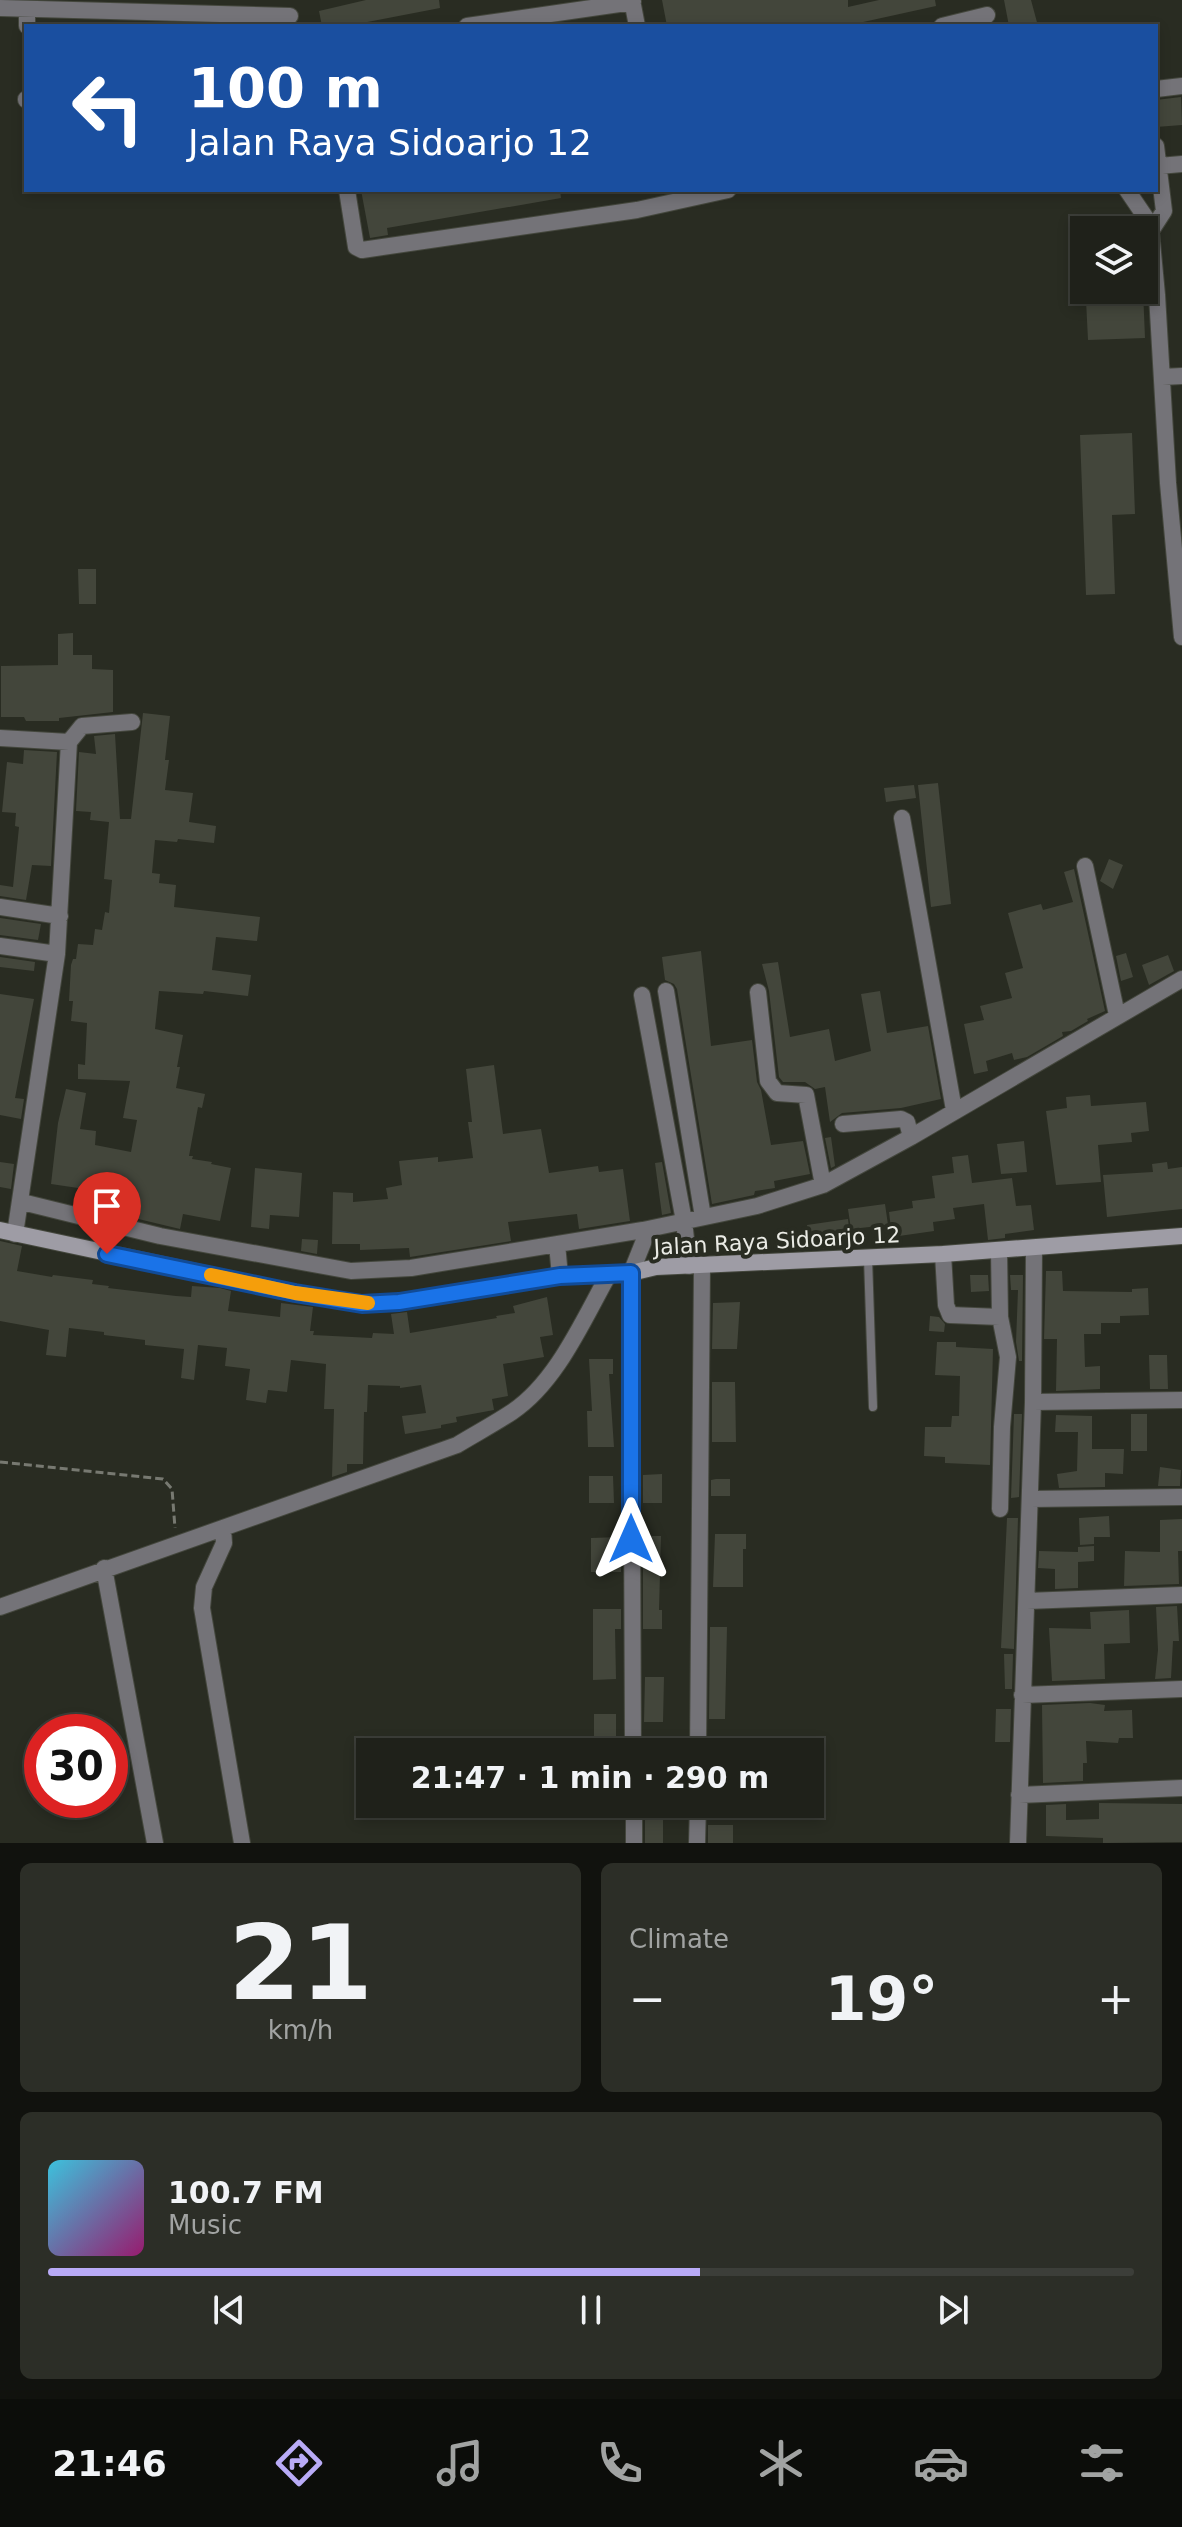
<!DOCTYPE html>
<meta charset="utf-8">
<style>
body{margin:0;font-family:"DejaVu Sans",sans-serif;background:#2c2e27;color:#f1f3f6;height:100vh;display:flex;flex-direction:column;font-size:30px;white-space:nowrap}
*{box-sizing:border-box;margin:0}
p{font-size:26px;color:#a1a3a2}
.icon{flex:none;width:44px;height:44px;fill:none;stroke:currentColor;stroke-width:2;stroke-linecap:round;stroke-linejoin:round}
.map{position:relative;height:1843px;overflow:hidden}
.sheet{display:flex;flex-direction:column;gap:20px;padding:20px;background:#11120e;flex:1}
.sheet>*{flex:none}
.hud{position:absolute;left:24px;top:24px;width:1134px;height:168px;border-radius:0px;box-shadow:0 4px 12px #0003,0 0 0 2px #3c3e39;background:#1a4fa0;color:#fff;overflow:hidden}
.controls{position:absolute;left:1070px;top:216px;display:grid;gap:16px}
.controls a{display:grid;place-items:center;width:88px;height:88px;border-radius:0px;background:#1f211a;box-shadow:0 4px 12px #0003,0 0 0 2px #3c3e39;font-size:40px}
.speed{position:absolute;left:24px;top:1714px;display:flex;gap:16px;font-size:40px;font-weight:700;text-align:center}
.speed>*{display:grid;place-content:center;width:104px;height:104px;border-radius:50%;background:#1f211a;box-shadow:0 4px 12px #0003,0 0 0 2px #3c3e39;line-height:1}
.speed .limit{border:12px solid #d22;background:#fff;color:#111}
.pin{position:absolute;display:grid;place-items:center;width:68px;height:68px;color:#fff;margin:-82px -34px;border-radius:50% 50% 50% 0;rotate:-45deg;box-shadow:0 0 8px #0007}
.pin .icon{rotate:45deg}
.me{position:absolute;width:88px;margin:-44px;rotate:0deg;stroke-linejoin:round;filter:drop-shadow(0 0 6px #0008)}
.turn{display:flex;align-items:center;gap:28px;height:168px;padding:0 32px;font-size:36px}
.turn .icon{width:104px;height:104px;stroke-width:2.5}
.turn b{display:block;font-size:56px;line-height:68px}
.big{font-size:60px;font-weight:800;line-height:1.1}
.sheet .tile{flex:1;display:flex;flex-direction:column;justify-content:center;gap:12px;min-width:0;padding:0 28px;border-radius:12px;background:#2c2e27}
.sheet .dial{align-items:center;gap:0}
.dial b{font-size:104px;line-height:1}
.song{display:flex;align-items:center;gap:24px}
.cover{width:96px;height:96px;border-radius:12px;background:linear-gradient(135deg,hsl(190 70% 55%),hsl(320 70% 35%))}
.played{height:8px;border-radius:4px;background:linear-gradient(90deg,#b9abf7 60%,#3c3e39 60%)}
.keys{display:flex;justify-content:space-around;direction:ltr}
.heat{display:flex;justify-content:space-between;align-items:center;font-size:44px;direction:ltr}
.sheet .tiles{flex:1;display:grid;gap:20px;grid-template-columns:1fr 1fr}
.tile:last-child{grid-column:span 2}
.trip{position:absolute;left:356px;top:1738px;width:468px;height:80px;border-radius:0px;background:#1f211a;box-shadow:0 4px 12px #0003,0 0 0 2px #3c3e39;font-weight:800;line-height:80px;text-align:center}
.dock{display:flex;height:128px;justify-content:space-around;align-items:center;background:#0c0d0a;color:#a1a3a2}
.dock .icon{width:56px;height:56px}
.dock .selected{color:#b9abf7}
.dock b{font-size:36px;color:#f1f3f6}
.map>svg:first-child{display:block}
</style>
<div class="map">
<svg width="1182" height="1843" viewBox="0 0 1182 1843">
<rect width="100%" height="100%" fill="#292c22"/>
<path fill="#43463b" d="M 366,0 L 439,0 L 440,8 L 357,24 L 356,22 L 322,26 L 319,11 Z
M 662,0 L 848,0 L 848,7 L 879,0 L 935,0 L 936,6 L 845,26 L 667,26 Z
M 1004,0 L 1031,0 L 1038,26 L 1009,26 Z
M 1181,97 L 1182,125 L 1156,127 L 1156,100 Z
M 361,190 L 560,190 L 561,198 L 387,228 L 388,235 L 370,238 Z
M 1101,290 L 1143,290 L 1145,338 L 1088,340 L 1086,300 L 1101,299 Z
M 1132,433 L 1135,514 L 1112,515 L 1115,594 L 1086,595 L 1080,435 Z
M 78,569 L 96,569 L 96,604 L 79,604 Z
M 73,633 L 73,655 L 92,655 L 92,669 L 113,670 L 113,712 L 59,718 L 59,721 L 26,721 L 24,717 L 1,717 L 1,666 L 58,665 L 58,634 Z
M 143,713 L 170,716 L 165,760 L 169,760 L 165,790 L 193,793 L 189,822 L 216,826 L 214,843 L 178,839 L 177,842 L 155,840 L 152,873 L 160,874 L 159,883 L 176,885 L 174,907 L 260,917 L 257,941 L 216,937 L 212,970 L 251,975 L 248,996 L 204,991 L 203,994 L 159,991 L 155,1029 L 183,1035 L 177,1067 L 180,1067 L 176,1088 L 205,1094 L 202,1108 L 198,1107 L 189,1156 L 193,1156 L 192,1159 L 212,1162 L 211,1164 L 231,1168 L 220,1221 L 183,1214 L 180,1229 L 126,1216 L 130,1199 L 91,1193 L 90,1201 L 76,1200 L 78,1188 L 51,1184 L 58,1123 L 66,1089 L 86,1093 L 80,1129 L 96,1131 L 95,1145 L 131,1152 L 137,1120 L 123,1118 L 130,1081 L 78,1079 L 78,1064 L 85,1065 L 87,1023 L 71,1021 L 73,1001 L 69,1001 L 71,965 L 73,959 L 76,959 L 78,944 L 93,945 L 95,929 L 102,930 L 105,912 L 109,913 L 112,880 L 104,879 L 109,822 L 90,820 L 91,812 L 76,811 L 79,752 L 96,754 L 94,736 L 115,734 L 120,819 L 131,819 Z
M 24,750 L 57,752 L 51,866 L 32,865 L 26,900 L 0,896 L 0,885 L 13,887 L 19,827 L 15,826 L 16,813 L 2,812 L 7,762 L 23,764 Z
M 938,783 L 951,904 L 931,907 L 918,785 Z
M 914,785 L 916,798 L 886,802 L 884,788 Z
M 1109,859 L 1123,865 L 1113,889 L 1100,881 Z
M 1074,869 L 1105,1011 L 1087,1019 L 1088,1021 L 1071,1031 L 1062,1032 L 1063,1036 L 1027,1057 L 1014,1060 L 1012,1053 L 986,1061 L 988,1071 L 974,1074 L 964,1024 L 984,1020 L 980,1006 L 1012,998 L 1005,973 L 1023,968 L 1008,913 L 1041,904 L 1043,910 L 1073,902 L 1064,872 Z
M 0,918 L 41,924 L 38,940 L 0,935 Z
M 701,951 L 711,1046 L 752,1040 L 757,1082 L 761,1090 L 771,1145 L 803,1141 L 810,1174 L 774,1181 L 775,1188 L 755,1191 L 754,1195 L 712,1204 L 677,989 L 674,984 L 665,980 L 662,957 Z
M 1126,953 L 1133,977 L 1121,981 L 1116,956 Z
M 1168,955 L 1174,971 L 1149,985 L 1142,965 Z
M 0,957 L 35,962 L 34,971 L 0,967 Z
M 778,962 L 790,1037 L 829,1029 L 835,1061 L 871,1051 L 861,994 L 880,991 L 887,1033 L 928,1026 L 941,1099 L 901,1108 L 842,1113 L 830,1122 L 825,1087 L 815,1089 L 805,1082 L 783,1082 L 779,1077 L 769,991 L 762,964 Z
M 0,994 L 34,999 L 15,1098 L 24,1099 L 21,1119 L 0,1115 Z
M 494,1065 L 503,1134 L 541,1129 L 549,1173 L 598,1166 L 599,1172 L 623,1169 L 630,1221 L 579,1229 L 577,1214 L 508,1222 L 511,1241 L 410,1257 L 409,1248 L 360,1250 L 360,1244 L 332,1244 L 333,1192 L 353,1193 L 353,1202 L 388,1199 L 386,1188 L 402,1185 L 399,1161 L 438,1157 L 438,1162 L 473,1158 L 468,1122 L 472,1122 L 466,1069 Z
M 1090,1095 L 1091,1106 L 1146,1102 L 1149,1131 L 1131,1133 L 1132,1142 L 1098,1145 L 1101,1182 L 1056,1185 L 1046,1111 L 1067,1108 L 1066,1097 Z
M 831,1137 L 835,1166 L 831,1168 L 825,1138 Z
M 1024,1141 L 1027,1172 L 1001,1174 L 997,1144 Z
M 968,1155 L 972,1183 L 1012,1178 L 1016,1206 L 1031,1205 L 1034,1230 L 1005,1234 L 1005,1238 L 988,1240 L 984,1204 L 953,1208 L 955,1219 L 933,1222 L 934,1231 L 892,1237 L 889,1212 L 913,1208 L 912,1201 L 935,1198 L 932,1176 L 954,1173 L 952,1157 Z
M 0,1162 L 14,1164 L 11,1189 L 0,1187 Z
M 662,1162 L 671,1213 L 662,1215 L 655,1163 Z
M 1167,1162 L 1168,1169 L 1182,1167 L 1182,1209 L 1107,1217 L 1103,1175 L 1153,1172 L 1152,1164 Z
M 255,1168 L 302,1173 L 299,1217 L 270,1215 L 269,1229 L 251,1227 Z
M 885,1204 L 888,1225 L 851,1229 L 848,1209 Z
M 848,1219 L 851,1247 L 810,1249 L 807,1225 Z
M 302,1239 L 318,1240 L 317,1254 L 301,1251 Z
M 0,1241 L 22,1246 L 17,1271 L 52,1277 L 53,1275 L 93,1280 L 92,1284 L 109,1286 L 108,1288 L 176,1296 L 191,1297 L 192,1286 L 220,1288 L 231,1291 L 228,1311 L 280,1317 L 281,1303 L 313,1307 L 310,1331 L 314,1331 L 313,1335 L 372,1338 L 373,1333 L 394,1334 L 391,1314 L 407,1312 L 410,1333 L 497,1318 L 496,1316 L 515,1313 L 513,1306 L 547,1297 L 553,1335 L 540,1337 L 544,1357 L 503,1364 L 508,1396 L 492,1399 L 494,1410 L 456,1417 L 457,1422 L 441,1425 L 441,1428 L 405,1434 L 402,1416 L 426,1413 L 421,1385 L 400,1388 L 400,1386 L 368,1385 L 367,1412 L 364,1412 L 363,1464 L 347,1464 L 347,1472 L 332,1477 L 334,1409 L 324,1409 L 326,1364 L 291,1360 L 287,1392 L 268,1390 L 266,1403 L 246,1400 L 250,1369 L 225,1366 L 227,1348 L 198,1345 L 194,1380 L 181,1378 L 184,1349 L 145,1345 L 145,1340 L 104,1335 L 104,1332 L 69,1328 L 66,1357 L 46,1355 L 49,1330 L 0,1321 Z
M 1046,1271 L 1062,1271 L 1063,1291 L 1132,1292 L 1132,1289 L 1148,1288 L 1149,1315 L 1120,1316 L 1120,1323 L 1101,1323 L 1101,1334 L 1084,1334 L 1085,1367 L 1100,1366 L 1100,1389 L 1056,1391 L 1057,1339 L 1044,1339 Z
M 970,1275 L 988,1275 L 989,1291 L 971,1292 Z
M 1010,1275 L 1023,1275 L 1022,1361 L 1019,1361 L 1016,1342 L 1018,1290 L 1011,1290 Z
M 740,1302 L 737,1349 L 712,1349 L 713,1303 Z
M 930,1316 L 939,1317 L 945,1324 L 944,1332 L 929,1331 Z
M 937,1342 L 956,1342 L 956,1347 L 993,1349 L 990,1465 L 945,1463 L 945,1457 L 924,1456 L 925,1427 L 951,1427 L 952,1416 L 959,1416 L 960,1376 L 935,1375 Z
M 1149,1355 L 1167,1355 L 1168,1389 L 1150,1389 Z
M 589,1359 L 613,1359 L 613,1374 L 609,1374 L 614,1447 L 588,1447 L 587,1411 L 592,1411 Z
M 712,1382 L 735,1382 L 736,1442 L 712,1442 Z
M 1014,1414 L 1022,1414 L 1019,1497 L 1011,1498 Z
M 1131,1414 L 1147,1414 L 1147,1451 L 1131,1451 Z
M 1056,1415 L 1092,1416 L 1092,1449 L 1124,1449 L 1123,1474 L 1105,1473 L 1105,1487 L 1059,1488 L 1057,1474 L 1077,1471 L 1078,1432 L 1055,1432 Z
M 1160,1467 L 1181,1470 L 1180,1486 L 1158,1486 Z
M 662,1474 L 662,1503 L 643,1503 L 643,1475 Z
M 589,1476 L 613,1476 L 614,1503 L 589,1503 Z
M 716,1479 L 730,1479 L 730,1496 L 711,1496 L 711,1480 Z
M 1109,1516 L 1110,1537 L 1094,1537 L 1094,1544 L 1080,1545 L 1079,1518 Z
M 1007,1518 L 1018,1518 L 1014,1649 L 1001,1648 Z
M 1182,1519 L 1182,1551 L 1178,1551 L 1179,1584 L 1124,1586 L 1125,1551 L 1160,1552 L 1160,1520 Z
M 715,1534 L 746,1534 L 746,1549 L 743,1549 L 743,1587 L 713,1587 Z
M 643,1536 L 661,1536 L 659,1610 L 662,1610 L 662,1629 L 643,1629 Z
M 621,1537 L 621,1572 L 591,1572 L 591,1538 Z
M 1094,1546 L 1094,1561 L 1078,1562 L 1078,1588 L 1055,1589 L 1055,1569 L 1038,1568 L 1039,1551 L 1078,1552 L 1078,1547 Z
M 1177,1606 L 1179,1641 L 1173,1641 L 1171,1678 L 1155,1679 L 1158,1650 L 1156,1607 Z
M 593,1609 L 621,1609 L 621,1629 L 615,1629 L 616,1679 L 593,1680 Z
M 1129,1610 L 1130,1643 L 1104,1644 L 1105,1679 L 1052,1681 L 1049,1628 L 1091,1629 L 1090,1612 Z
M 710,1627 L 727,1627 L 725,1719 L 709,1719 Z
M 1004,1654 L 1013,1654 L 1012,1689 L 1005,1689 Z
M 645,1677 L 664,1677 L 663,1722 L 644,1722 Z
M 1090,1703 L 1105,1705 L 1104,1711 L 1132,1710 L 1133,1738 L 1119,1738 L 1118,1743 L 1086,1741 L 1087,1763 L 1083,1763 L 1083,1781 L 1043,1783 L 1042,1705 Z
M 996,1709 L 1011,1709 L 1010,1742 L 995,1742 Z
M 594,1714 L 616,1714 L 616,1752 L 594,1752 Z
M 1099,1803 L 1182,1804 L 1182,1842 L 1103,1843 L 1103,1838 L 1046,1836 L 1046,1805 L 1066,1804 L 1066,1820 L 1099,1819 Z
M 645,1812 L 663,1812 L 663,1843 L 645,1843 Z
M 708,1825 L 733,1825 L 733,1843 L 708,1843 Z"/>
<g fill="none" stroke-linecap="round" stroke-linejoin="round">
<g stroke="#44473d" stroke-width="10">
<path id="lane" d="M 868,1258 L 873,1407"/>
</g>
<g stroke="#44473d" stroke-width="18">
<path id="street" d="M 632,0 L 637,26
M 0,8 L 290,16
M 27,26 L 27,9
M 467,26 L 633,2
M 942,26 L 987,15
M 1156,89 L 1182,86
M 26,100 L 26,99
M 1159,166 L 1182,164
M 347,190 L 356,247 L 362,250 L 637,210 L 728,190
M 1127,190 L 1146,218 L 1151,231 L 1157,295 L 1168,483 L 1182,637
M 1151,231 L 1164,211 L 1156,146
M 1162,377 L 1182,376
M 0,738 L 69,742 L 57,954 L 15,1234
M 69,742 L 82,726 L 132,722
M 902,818 L 954,1110
M 1085,866 L 1117,1015
M 0,907 L 60,916
M 0,946 L 57,954
M 666,991 L 703,1217
M 758,992 L 768,1081 L 777,1093 L 806,1095 L 823,1185
M 642,995 L 684,1221 L 689,1266
M 843,1124 L 901,1119 L 907,1122 L 911,1137
M 22,1202 L 160,1236 L 351,1271 L 411,1268 L 643,1230 L 757,1206 L 823,1185 L 911,1137 L 1182,979
M 557,1244 L 560,1276
M 999,1250 L 1000,1317 L 1008,1357 L 1002,1427 L 1000,1509
M 943,1254 L 946,1305 L 950,1315 L 1000,1317
M 1033,1402 L 1182,1400
M 1030,1499 L 1182,1497
M 223,1528 L 224,1543 L 204,1587 L 202,1608 L 242,1843
M 104,1568 L 155,1843
M 1027,1601 L 1182,1595
M 0,1607 L 457,1445 C 475,1434 494,1424 512,1412 C 557,1382 583,1320 609,1274
M 1022,1695 L 1182,1689
M 633,1752 L 631,1273 L 645,1238 L 643,1230
M 698,1752 L 702,1266
M 1019,1795 L 1182,1788
M 634,1804 L 634,1843
M 697,1843 L 698,1804
M 1018,1843 L 1033,1402 L 1034,1248"/>
</g>
<g stroke="#44473d" stroke-width="18">
<path id="secondary" d="M 0,1230 L 295,1293 L 362,1304 L 399,1302 L 560,1276 L 631,1273 L 656,1267 L 943,1254 L 1182,1236"/>
</g>
<path stroke="#777971" stroke-width="3" stroke-dasharray="8 4" stroke-linecap="butt" d="M 0,1462 L 163,1479 L 172,1489 L 175,1528"/>
<use href="#lane" stroke="#747378" stroke-width="8"/>
<use href="#street" stroke="#747378" stroke-width="16"/>
<use href="#secondary" stroke="#9e9ca5" stroke-width="16"/>
</g>
<g fill="none" stroke-linecap="round" stroke-linejoin="round">
<g stroke="#114b97" stroke-width="20">
<path id="route" d="M 107,1254 L 295,1293 L 362,1304 L 399,1302 L 560,1276 L 631,1273 L 631,1539"/>
</g>
<use href="#route" stroke="#1a73e8" stroke-width="14"/>
<path stroke="#f59e0b" stroke-width="14" d="M 211,1275 L 295,1293 L 368,1303"/>
</g>
<g text-anchor="middle" dominant-baseline="central" stroke-width="8" stroke-linejoin="round" paint-order="stroke">
<g font-size="22" fill="#eaebe5" stroke="#292c22">
<text transform="translate(777 1241) rotate(-3)">Jalan Raya Sidoarjo 12</text>
</g>
</g>
</svg>
<div class="controls">
<a><svg class="icon" aria-label="layers" viewBox="0 0 24 24"><path d="M12 4l9 5-9 5-9-5zM3 14l9 5 9-5"/></svg></a>
</div>
<div class="speed"><div class="limit">30</div></div>
<div class="pin" style="left:107px;top:1254px;background:#d93025"><svg class="icon" aria-label="arrive" viewBox="0 0 24 24"><path d="M6 21V4h12l-3 4 3 4H6"/></svg></div>
<svg class="me" style="left:631px;top:1539px" viewBox="-20 -20 40 40"><path d="M0-17L14 15 0 8-14 15z" fill="#1a73e8" stroke="#fff" stroke-width="4"/></svg>
<div class="trip">21:47 · 1 min · 290 m</div>
<div class="hud">
<div class="turn"><svg class="icon" aria-label="left" viewBox="0 0 24 24"><path d="M17 20v-9H6M10 6l-5 5 5 5"/></svg><div><b>100 m</b>Jalan Raya Sidoarjo 12</div></div>
</div>
</div>
<section class="sheet">
<div class="tiles">
<div class="tile dial"><b>21</b><p>km/h</p></div>
<div class="tile"><p>Climate</p>
<div class="heat"><a>−</a><b class="big">19°</b><a>+</a></div>
</div>
<div class="tile">
<div class="song"><i class="cover"></i><div><b>100.7 FM</b><p>Music</p></div></div>
<div class="played"></div>
<div class="keys"><svg class="icon" aria-label="previous" viewBox="0 0 24 24"><path d="M18 5L8 12l10 7zM5 5v14"/></svg><svg class="icon" aria-label="pause" viewBox="0 0 24 24"><path d="M8 5v14M16 5v14"/></svg><svg class="icon" aria-label="next" viewBox="0 0 24 24"><path d="M6 5l10 7-10 7zM19 5v14"/></svg></div>
</div>
</div>
</section>
<nav class="dock">
<b>21:46</b>
<svg class="icon selected" aria-label="directions" viewBox="0 0 24 24"><path d="M12 3l9 9-9 9-9-9zM9 14v-3h6M13 9l2 2-2 2"/></svg>
<svg class="icon" aria-label="music" viewBox="0 0 24 24"><path d="M9 18V5l10-2v13"/><circle cx="6" cy="18" r="3"/><circle cx="16" cy="16" r="3"/></svg>
<svg class="icon" aria-label="phone" viewBox="0 0 24 24"><path d="M5 4h4l2 5-3 2q2 4 5 5l2-3 5 2v4C11 20 4 13 5 4z"/></svg>
<svg class="icon" aria-label="climate" viewBox="0 0 24 24"><path d="M12 3v18M4 7l16 10M4 17L20 7"/></svg>
<svg class="icon" aria-label="car" viewBox="0 0 24 24"><path d="M5 17H2v-5l4-1 3-4h7l3 4 3 1v5h-3M9 17h6M6 11h13"/><circle cx="7" cy="17" r="2"/><circle cx="17" cy="17" r="2"/></svg>
<svg class="icon" aria-label="filters" viewBox="0 0 24 24"><path d="M4 7h16M4 17h16"/><circle cx="9" cy="7" r="2"/><circle cx="15" cy="17" r="2"/></svg>
</nav>
